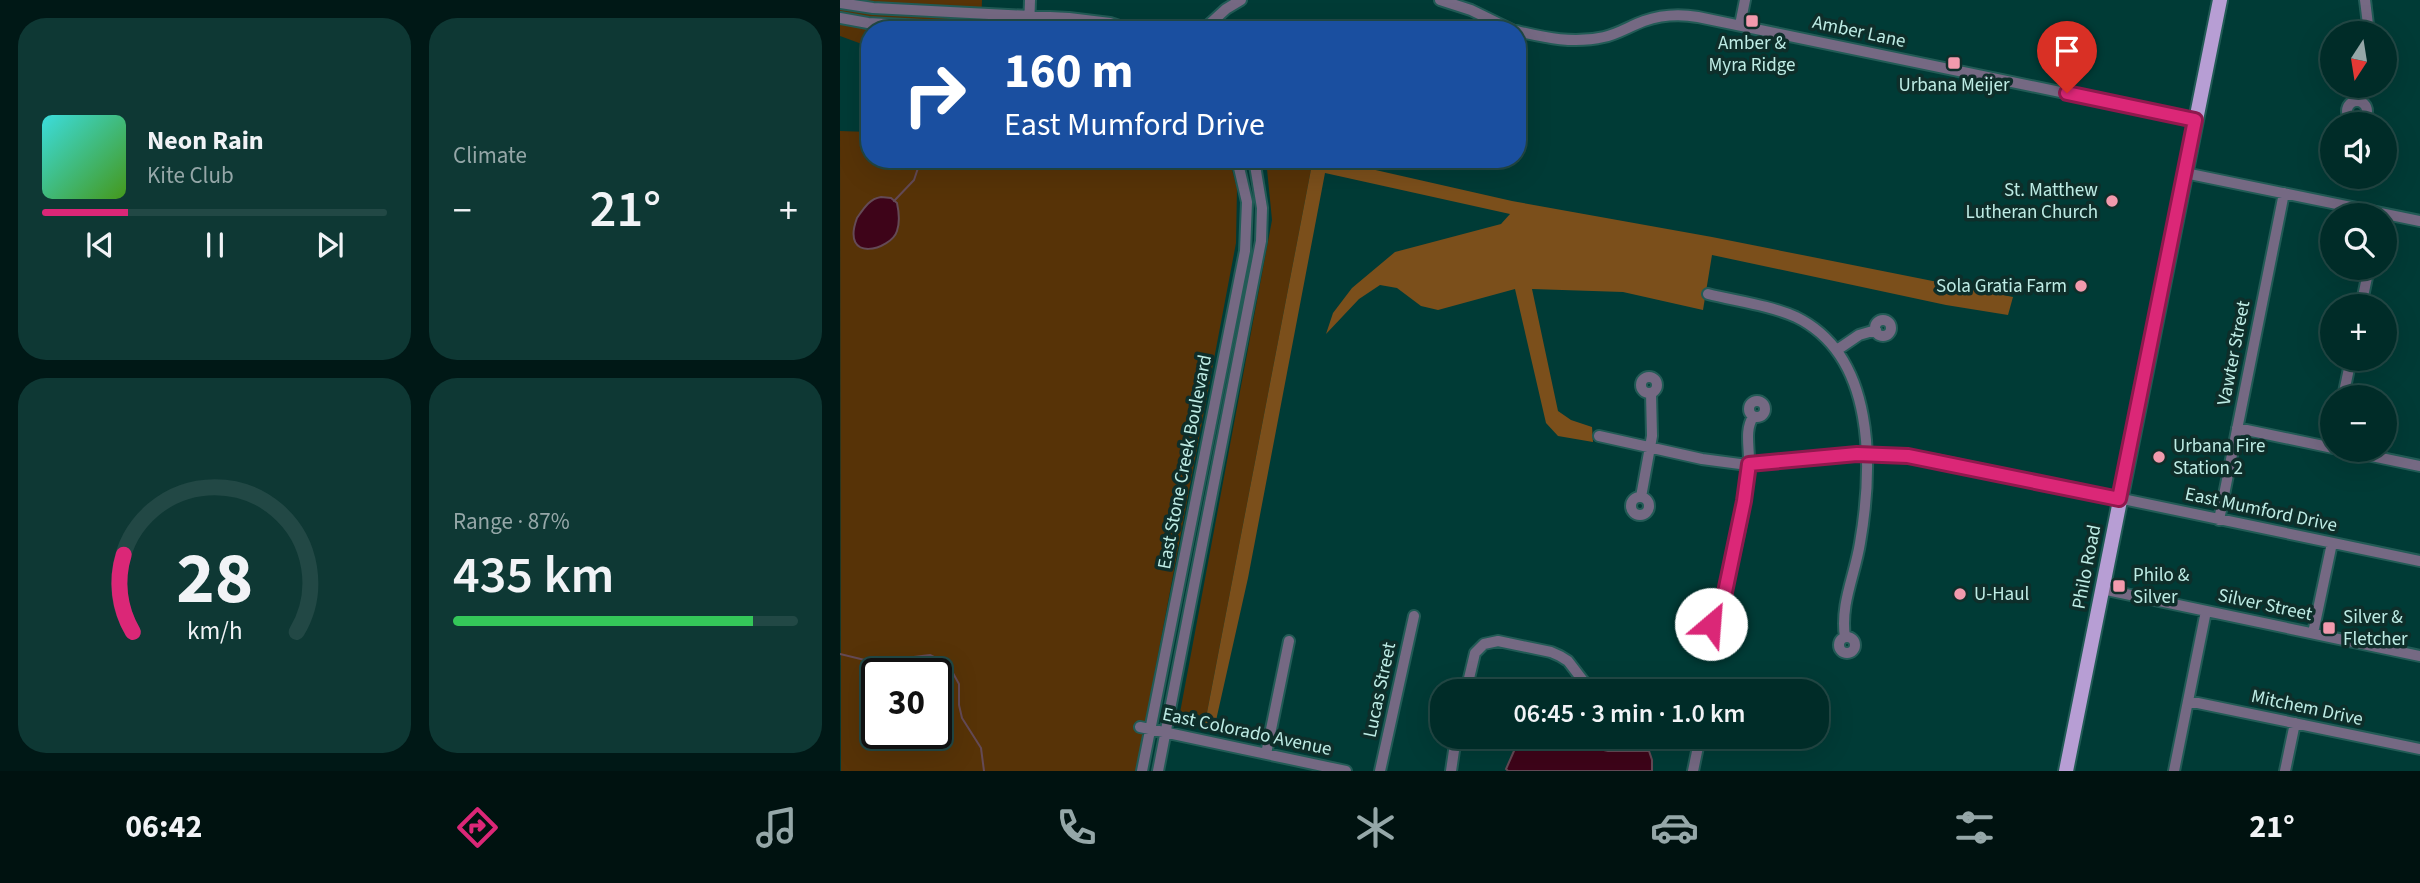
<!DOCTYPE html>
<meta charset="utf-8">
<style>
body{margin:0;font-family:"Source Sans 3",sans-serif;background:#0e3834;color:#f1f3f6;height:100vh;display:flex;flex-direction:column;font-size:26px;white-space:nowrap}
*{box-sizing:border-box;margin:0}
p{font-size:23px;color:#95a7a8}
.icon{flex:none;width:38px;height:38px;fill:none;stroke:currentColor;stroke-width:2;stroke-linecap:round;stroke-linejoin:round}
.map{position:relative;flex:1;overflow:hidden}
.panel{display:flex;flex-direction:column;gap:18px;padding:18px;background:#001816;width:840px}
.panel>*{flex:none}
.banner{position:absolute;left:21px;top:21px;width:665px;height:147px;border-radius:28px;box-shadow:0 7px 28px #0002,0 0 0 2px #224845;background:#1a4fa0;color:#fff;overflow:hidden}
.needle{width:46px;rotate:192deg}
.buttons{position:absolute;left:1480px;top:21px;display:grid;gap:14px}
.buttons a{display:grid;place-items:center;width:77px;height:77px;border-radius:50%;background:#002c28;box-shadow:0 7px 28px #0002,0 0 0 2px #224845;font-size:35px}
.speed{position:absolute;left:21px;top:658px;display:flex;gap:14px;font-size:35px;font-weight:700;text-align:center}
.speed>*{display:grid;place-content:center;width:91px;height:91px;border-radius:50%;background:#002c28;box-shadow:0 7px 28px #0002,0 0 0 2px #224845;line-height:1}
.speed .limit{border:4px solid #111;border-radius:10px;background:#fff;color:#111}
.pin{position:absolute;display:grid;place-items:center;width:60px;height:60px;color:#fff;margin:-72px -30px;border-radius:50% 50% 50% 0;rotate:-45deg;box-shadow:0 0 7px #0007}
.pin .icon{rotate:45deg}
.me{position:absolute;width:77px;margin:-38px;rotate:27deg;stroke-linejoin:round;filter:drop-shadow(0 0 5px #0008)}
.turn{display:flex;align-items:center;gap:24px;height:147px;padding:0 28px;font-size:32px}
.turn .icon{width:91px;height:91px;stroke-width:2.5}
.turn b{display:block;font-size:49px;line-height:60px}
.big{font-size:52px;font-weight:600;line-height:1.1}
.panel .tile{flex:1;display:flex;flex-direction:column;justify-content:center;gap:10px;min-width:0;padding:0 24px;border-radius:28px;background:#0e3834}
.panel .dial{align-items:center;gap:0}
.dial svg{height:182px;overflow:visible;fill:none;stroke:#224845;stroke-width:7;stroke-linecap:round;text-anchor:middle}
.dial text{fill:#f1f3f6;stroke:none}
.song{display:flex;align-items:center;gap:21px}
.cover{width:84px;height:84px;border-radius:10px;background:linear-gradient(135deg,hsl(180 70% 55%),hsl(100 70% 35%))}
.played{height:7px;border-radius:4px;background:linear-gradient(90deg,#db2777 25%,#224845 25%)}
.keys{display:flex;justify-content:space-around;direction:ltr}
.heat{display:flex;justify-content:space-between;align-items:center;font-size:38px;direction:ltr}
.charge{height:10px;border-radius:5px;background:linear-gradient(90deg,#34c759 87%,#224845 0)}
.panel .tiles{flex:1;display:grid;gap:18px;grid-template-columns:repeat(2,1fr)}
.trip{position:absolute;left:590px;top:679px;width:399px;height:70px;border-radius:28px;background:#002c28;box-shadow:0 7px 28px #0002,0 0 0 2px #224845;font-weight:600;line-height:70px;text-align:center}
.tabs{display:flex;height:112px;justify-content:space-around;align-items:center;background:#001210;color:#95a7a8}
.tabs .icon{width:49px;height:49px}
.tabs .current{color:#db2777}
.tabs b{font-size:32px;color:#f1f3f6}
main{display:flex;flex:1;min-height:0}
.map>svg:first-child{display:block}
</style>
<main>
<section class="panel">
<div class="tiles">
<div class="tile">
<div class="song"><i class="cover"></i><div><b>Neon Rain</b><p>Kite Club</p></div></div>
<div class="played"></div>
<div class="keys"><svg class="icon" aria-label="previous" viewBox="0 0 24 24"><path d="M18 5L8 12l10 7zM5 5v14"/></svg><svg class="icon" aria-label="pause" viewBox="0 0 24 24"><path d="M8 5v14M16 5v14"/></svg><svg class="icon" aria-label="next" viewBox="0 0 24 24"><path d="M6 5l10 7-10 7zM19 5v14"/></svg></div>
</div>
<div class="tile"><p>Climate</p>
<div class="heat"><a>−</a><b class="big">21°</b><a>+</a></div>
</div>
<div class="tile dial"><svg viewBox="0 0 100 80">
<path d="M14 69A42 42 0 1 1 86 69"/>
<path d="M14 69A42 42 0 0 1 10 35" stroke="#db2777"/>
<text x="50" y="56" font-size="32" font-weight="700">28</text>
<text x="50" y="72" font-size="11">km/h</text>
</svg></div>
<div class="tile"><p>Range · 87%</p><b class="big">435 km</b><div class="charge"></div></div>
</div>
</section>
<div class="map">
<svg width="1580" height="771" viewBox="0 0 1580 771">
<rect width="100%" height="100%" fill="#003b36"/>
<path fill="#573307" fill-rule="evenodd" d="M 0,0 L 142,0 L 141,30 L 30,30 L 30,47 L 0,36 Z
M 0,131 L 30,132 L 30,159 L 389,159 L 397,188 L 396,243 L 296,771 L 1,771 ZM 37,674 L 96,674 L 96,733 L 37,733 Z
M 426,159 L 473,159 L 365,723 L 339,718 L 432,220 Z"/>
<path fill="#7b4f1b" d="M 473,159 L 487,159 L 672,201 L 872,237 L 1173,297 L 1168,315 L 1106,305 L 872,255 L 863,310 L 783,292 L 692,289 L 718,411 L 731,420 L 752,427 L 753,442 L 718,436 L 706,423 L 675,289 L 598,310 L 581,306 L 557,288 L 540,285 L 519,299 L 486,334 L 493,313 L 512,288 L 555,252 L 661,224 L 670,214 L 485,173 L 408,578 L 375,725 L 365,723 Z"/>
<path fill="#3e0419" stroke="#644a56" stroke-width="2" d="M 41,197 L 51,198 L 57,203 C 59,212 60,222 57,231 C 51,250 0,264 17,218 C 24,208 29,199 41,197 Z
M 675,737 L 721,737 L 733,743 L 768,751 L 809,751 L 812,760 L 812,771 L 668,771 L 666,769 L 674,751 Z"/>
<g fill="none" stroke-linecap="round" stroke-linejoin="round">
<path stroke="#644a56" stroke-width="2" d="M 54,201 L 74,180 L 81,159
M 0,654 L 33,662 L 90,655 L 108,664 L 119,684 L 119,705 L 122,718 L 141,748 L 144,771"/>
<g stroke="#225b56" stroke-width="14">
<path id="minor" d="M 600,0 L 631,10 L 672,30
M 1525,0 L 1529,33
M 0,3 L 33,8 L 229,18 L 270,23 L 291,30
M 0,18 L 28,23 L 157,30
M 900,25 L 905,0
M 189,30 L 190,0
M 363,30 L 386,9 L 401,0
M 677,31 C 706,38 734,44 764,37 C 778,34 790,26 804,21 C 821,15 840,14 858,17 L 1355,120
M1507 111a10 10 0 1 1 20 0a10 10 0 1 1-20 0Z
M 1519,101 L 1522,86
M 1345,173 L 1580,221
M 868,294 C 896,301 929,305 956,317 C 1036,356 1033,467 1020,543 C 1015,575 1000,604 1005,637
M 1521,306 L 1529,268
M1035 328a8 8 0 1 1 16 0a8 8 0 1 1-16 0Z
M 997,350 L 1019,335 L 1036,330
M801 385a8 8 0 1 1 16 0a8 8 0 1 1-16 0Z
M 1503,397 L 1511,359
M909 409a8 8 0 1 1 16 0a8 8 0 1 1-16 0Z
M 1397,428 L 1493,448
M 759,436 L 862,459 L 900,464 L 918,464 L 1026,454 L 1096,460 L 1580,561
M 1503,450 L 1580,466
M 801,497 L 812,436 L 811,393
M791 506a9 9 0 1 1 18 0a9 9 0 1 1-18 0Z
M 1379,520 L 1444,193
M 1262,589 L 1580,656
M 880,616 C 891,565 907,512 909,460 C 909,446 905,429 913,417
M871 625a8 8 0 1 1 16 0a8 8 0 1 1-16 0Z
M 1473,633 L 1492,543
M999 645a8 8 0 1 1 16 0a8 8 0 1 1-16 0Z
M 626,691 L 635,653 L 644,644 L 658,641 L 711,652 L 720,656 L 728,661 L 751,691
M 1348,701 L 1580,749
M 300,727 L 506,771
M 426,754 L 449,641
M 302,771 L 405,251 L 407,202 L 397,159
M 318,771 L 421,241 L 422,208 L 414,159
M 540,771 L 574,616
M 611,771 L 616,737
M 853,771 L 860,737
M 1334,771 L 1366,611
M 1445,771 L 1455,723"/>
</g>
<g stroke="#225b56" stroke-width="18">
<path id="major" d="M 1226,771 L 1380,0"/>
</g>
<use href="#minor" stroke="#756983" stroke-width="10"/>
<use href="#major" stroke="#b79ed4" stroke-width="14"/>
</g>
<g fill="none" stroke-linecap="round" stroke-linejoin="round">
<g stroke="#8e194d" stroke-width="18">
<path id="route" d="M 871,624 L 875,617 L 880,616 L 904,501 L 909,464 L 1017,454 L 1068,456 L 1279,499 L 1355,120 L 1227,93"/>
</g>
<use href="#route" stroke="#db2777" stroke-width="12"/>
</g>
<g fill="#f29aad" stroke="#0e2e2a" stroke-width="2.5">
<rect x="905" y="14" width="14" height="14" rx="3.5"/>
<rect x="1107" y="56" width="14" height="14" rx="3.5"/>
<circle cx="1272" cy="201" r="7"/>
<circle cx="1241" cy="286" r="7"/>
<circle cx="1319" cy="457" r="7"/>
<rect x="1272" y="579" width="14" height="14" rx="3.5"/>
<circle cx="1120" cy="594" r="7"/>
<rect x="1482" y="621" width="14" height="14" rx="3.5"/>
</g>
<g text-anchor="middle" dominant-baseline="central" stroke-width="7" stroke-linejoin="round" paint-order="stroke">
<g font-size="19" fill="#beece5" stroke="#0e2e2a">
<text transform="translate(1019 32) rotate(12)">Amber Lane</text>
<text transform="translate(1394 353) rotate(-79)">Vawter Street</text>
<text transform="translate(345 462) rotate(-79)">East Stone Creek Boulevard</text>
<text transform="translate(1421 510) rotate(12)">East Mumford Drive</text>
<text transform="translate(1247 567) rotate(-79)">Philo Road</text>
<text transform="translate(1425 605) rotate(12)">Silver Street</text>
<text transform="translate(540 690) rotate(-78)">Lucas Street</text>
<text transform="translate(1467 708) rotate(12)">Mitchem Drive</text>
<text transform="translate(407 732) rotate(12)">East Colorado Avenue</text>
</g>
<g font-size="19" fill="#beece5" stroke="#0e2e2a" text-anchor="start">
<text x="912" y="43" text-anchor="middle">Amber &amp;<tspan x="912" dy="22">Myra Ridge</tspan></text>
<text x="1114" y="85" text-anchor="middle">Urbana Meijer</text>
<text x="1258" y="190" text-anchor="end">St. Matthew<tspan x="1258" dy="22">Lutheran Church</tspan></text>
<text x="1227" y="286" text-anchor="end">Sola Gratia Farm</text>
<text x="1333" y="446">Urbana Fire<tspan x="1333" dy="22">Station 2</tspan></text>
<text x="1293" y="575">Philo &amp;<tspan x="1293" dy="22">Silver</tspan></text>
<text x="1134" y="594">U-Haul</text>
<text x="1503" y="617">Silver &amp;<tspan x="1503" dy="22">Fletcher</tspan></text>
</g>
</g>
</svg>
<div class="buttons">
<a><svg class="needle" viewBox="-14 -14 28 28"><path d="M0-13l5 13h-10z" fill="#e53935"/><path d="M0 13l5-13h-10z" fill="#95a7a8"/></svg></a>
<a><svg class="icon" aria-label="sound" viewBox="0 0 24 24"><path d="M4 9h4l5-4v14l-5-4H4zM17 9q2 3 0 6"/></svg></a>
<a><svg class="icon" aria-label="search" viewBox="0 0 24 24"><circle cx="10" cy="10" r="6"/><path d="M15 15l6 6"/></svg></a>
<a>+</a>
<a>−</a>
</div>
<div class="speed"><div class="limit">30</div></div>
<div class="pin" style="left:1227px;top:93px;background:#d93025"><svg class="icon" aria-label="arrive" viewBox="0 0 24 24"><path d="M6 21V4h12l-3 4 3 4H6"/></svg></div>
<svg class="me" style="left:871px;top:624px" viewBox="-20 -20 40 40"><circle r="19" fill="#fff"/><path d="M0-13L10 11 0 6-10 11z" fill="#db2777"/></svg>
<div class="trip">06:45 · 3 min · 1.0 km</div>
<div class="banner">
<div class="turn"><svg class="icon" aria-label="right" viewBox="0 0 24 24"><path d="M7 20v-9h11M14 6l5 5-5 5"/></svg><div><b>160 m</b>East Mumford Drive</div></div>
</div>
</div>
</main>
<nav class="tabs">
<b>06:42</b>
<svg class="icon current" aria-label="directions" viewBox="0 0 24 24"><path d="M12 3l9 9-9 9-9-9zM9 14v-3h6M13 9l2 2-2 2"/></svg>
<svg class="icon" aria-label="music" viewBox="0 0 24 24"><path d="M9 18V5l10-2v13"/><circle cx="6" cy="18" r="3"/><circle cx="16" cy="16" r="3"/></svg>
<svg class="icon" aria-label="phone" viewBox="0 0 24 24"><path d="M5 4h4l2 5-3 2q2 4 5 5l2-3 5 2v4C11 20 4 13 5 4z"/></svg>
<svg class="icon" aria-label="climate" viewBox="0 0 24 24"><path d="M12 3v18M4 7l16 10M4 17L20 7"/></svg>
<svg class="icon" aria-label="car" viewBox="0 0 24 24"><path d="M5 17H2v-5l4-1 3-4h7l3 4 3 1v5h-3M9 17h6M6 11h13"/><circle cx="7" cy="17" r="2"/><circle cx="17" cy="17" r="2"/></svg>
<svg class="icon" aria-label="filters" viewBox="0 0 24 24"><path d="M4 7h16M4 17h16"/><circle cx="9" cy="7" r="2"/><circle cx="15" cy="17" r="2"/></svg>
<b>21°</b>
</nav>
